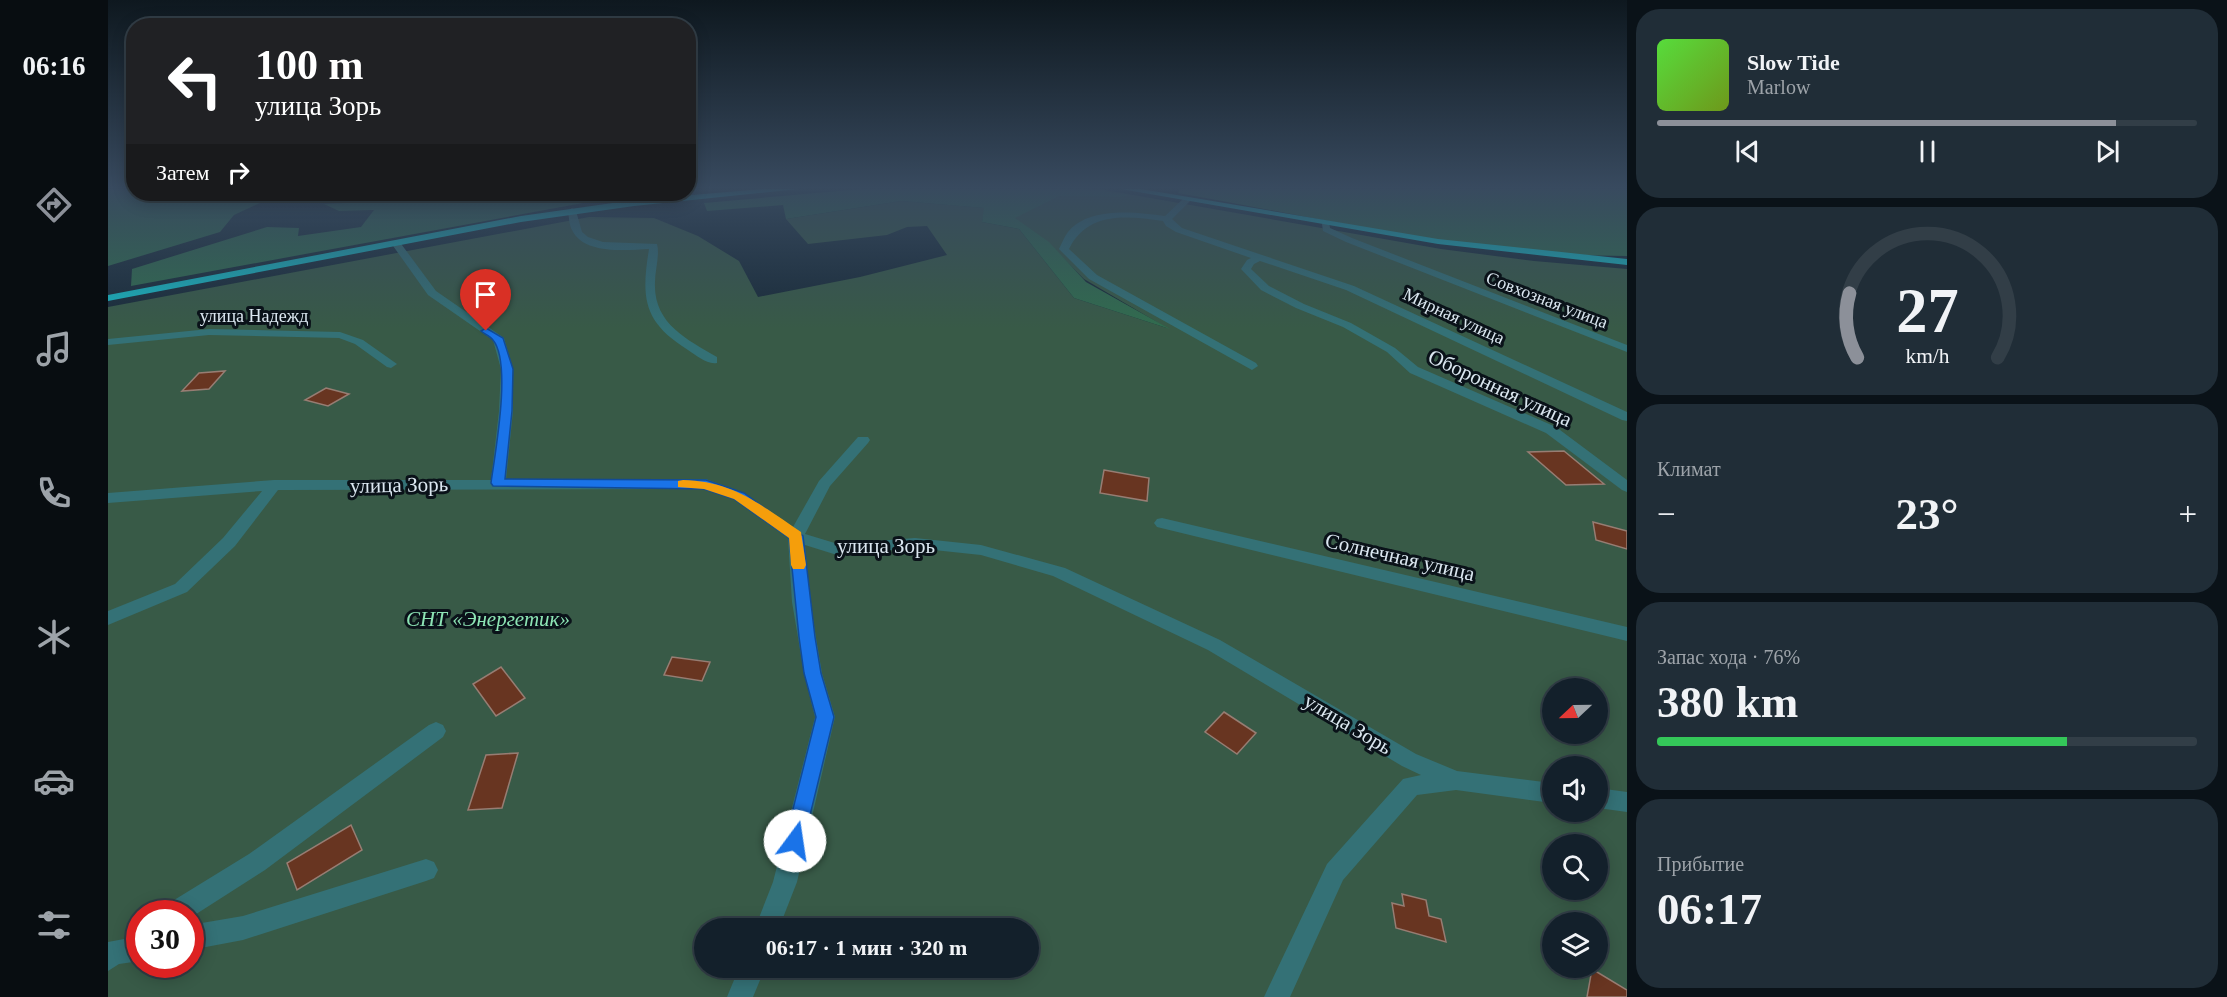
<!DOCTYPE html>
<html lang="ru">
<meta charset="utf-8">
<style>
body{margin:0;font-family:Georgia,serif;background:#202d37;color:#f1f3f6;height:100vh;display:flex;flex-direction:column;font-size:22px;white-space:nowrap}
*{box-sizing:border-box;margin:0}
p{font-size:20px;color:#9da3a9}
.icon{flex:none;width:33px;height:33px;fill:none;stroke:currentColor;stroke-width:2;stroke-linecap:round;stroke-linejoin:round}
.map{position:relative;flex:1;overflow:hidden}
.side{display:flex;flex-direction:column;gap:9px;padding:9px;background:#0a1218;width:600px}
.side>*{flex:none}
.hud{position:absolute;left:18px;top:18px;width:570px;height:183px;border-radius:24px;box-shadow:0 3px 15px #0003,0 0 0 2px #323e47;background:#202124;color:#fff;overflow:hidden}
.needle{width:39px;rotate:248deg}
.tools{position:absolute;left:1434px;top:678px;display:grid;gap:12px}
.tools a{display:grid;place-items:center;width:66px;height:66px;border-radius:50%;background:#13202b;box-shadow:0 3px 15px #0003,0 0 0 2px #323e47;font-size:30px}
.speed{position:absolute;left:18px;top:900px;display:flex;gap:12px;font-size:30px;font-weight:700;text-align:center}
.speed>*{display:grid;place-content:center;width:78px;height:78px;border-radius:50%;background:#13202b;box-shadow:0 3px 15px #0003,0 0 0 2px #323e47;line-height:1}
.speed .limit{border:9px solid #d22;background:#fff;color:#111}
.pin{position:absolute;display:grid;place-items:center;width:51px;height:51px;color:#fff;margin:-62px -26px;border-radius:50% 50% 50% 0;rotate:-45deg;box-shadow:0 0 6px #0007}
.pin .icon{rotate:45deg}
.me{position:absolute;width:66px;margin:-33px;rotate:14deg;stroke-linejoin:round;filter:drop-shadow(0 0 4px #0008)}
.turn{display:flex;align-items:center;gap:21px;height:126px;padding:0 30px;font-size:27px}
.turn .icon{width:78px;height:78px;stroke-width:2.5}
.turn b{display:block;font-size:42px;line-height:51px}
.then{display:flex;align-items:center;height:57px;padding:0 30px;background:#0003;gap:12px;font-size:22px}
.big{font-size:45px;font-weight:800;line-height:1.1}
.side .card{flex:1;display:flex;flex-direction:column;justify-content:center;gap:9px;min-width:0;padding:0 21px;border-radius:24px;background:#202d37}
.side .dial{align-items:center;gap:0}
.dial svg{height:156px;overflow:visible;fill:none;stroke:#323e47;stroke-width:7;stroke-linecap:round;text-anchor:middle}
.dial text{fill:#f1f3f6;stroke:none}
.song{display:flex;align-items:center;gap:18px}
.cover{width:72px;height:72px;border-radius:9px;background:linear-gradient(135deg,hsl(110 70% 55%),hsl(80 70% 35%))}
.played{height:6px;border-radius:3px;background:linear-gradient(90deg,#8c9099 85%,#323e47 85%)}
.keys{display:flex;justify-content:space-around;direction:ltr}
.heat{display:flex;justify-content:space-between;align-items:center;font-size:33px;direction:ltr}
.charge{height:9px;border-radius:4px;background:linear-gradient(90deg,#34c759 76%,#323e47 0)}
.trip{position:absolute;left:586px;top:918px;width:345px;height:60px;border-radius:30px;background:#13202b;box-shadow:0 3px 15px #0003,0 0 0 2px #323e47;font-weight:800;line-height:60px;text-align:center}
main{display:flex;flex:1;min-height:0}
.tab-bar{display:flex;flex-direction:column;width:108px;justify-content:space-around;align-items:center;background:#080d11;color:#9da3a9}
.tab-bar .icon{width:42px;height:42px}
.tab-bar .active{color:#8c9099}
.tab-bar b{font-size:27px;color:#f1f3f6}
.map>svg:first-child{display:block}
</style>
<main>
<nav class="tab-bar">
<b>06:16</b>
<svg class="icon active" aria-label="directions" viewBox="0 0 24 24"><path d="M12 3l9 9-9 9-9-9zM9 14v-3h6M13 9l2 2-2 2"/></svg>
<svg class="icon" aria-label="music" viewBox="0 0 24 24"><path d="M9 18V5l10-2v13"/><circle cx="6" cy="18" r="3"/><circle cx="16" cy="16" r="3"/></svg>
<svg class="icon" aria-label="phone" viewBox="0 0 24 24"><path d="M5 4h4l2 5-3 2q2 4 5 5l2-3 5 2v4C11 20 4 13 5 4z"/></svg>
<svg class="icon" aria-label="climate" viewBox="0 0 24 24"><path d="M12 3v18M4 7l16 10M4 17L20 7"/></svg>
<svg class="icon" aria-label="car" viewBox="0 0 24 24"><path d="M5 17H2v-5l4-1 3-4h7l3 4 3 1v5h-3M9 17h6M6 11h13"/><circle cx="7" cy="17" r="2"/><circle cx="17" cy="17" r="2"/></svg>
<svg class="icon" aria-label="filters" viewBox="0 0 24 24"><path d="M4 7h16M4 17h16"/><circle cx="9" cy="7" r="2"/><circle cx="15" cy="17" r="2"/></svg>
</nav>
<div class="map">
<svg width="1519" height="997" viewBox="0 0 1519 997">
<rect width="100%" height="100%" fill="#192b39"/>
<path fill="#385a47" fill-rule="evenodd" d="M 926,189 L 991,189 L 1333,249 L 1426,261 L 1519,269 L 1519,997 L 0,997 L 0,307 L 481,217 L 546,218 L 590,236 L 631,261 L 650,297 L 752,277 L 839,255 L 819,226 L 799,227 L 779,235 L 700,244 L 678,219 L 793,201 L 877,208 L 874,222 L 911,229 L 966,298 L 1059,328 L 976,279 L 943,246 L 903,218 ZM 1444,688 L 1490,688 L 1490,734 L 1444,734 ZM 1444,766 L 1490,766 L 1490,812 L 1444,812 ZM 1444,844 L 1490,844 L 1490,890 L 1444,890 ZM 32,914 L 82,914 L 82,964 L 32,964 ZM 1444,922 L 1490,922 L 1490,968 L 1444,968 ZM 597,928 L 921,928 L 921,968 L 597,968 Z
M 185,194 L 383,194 L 183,202 Z"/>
<path fill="#316c4e" d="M 0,189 L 25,189 L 26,194 L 169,195 L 126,215 L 112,232 L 0,266 Z
M 754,189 L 976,189 L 1022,195 L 1012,197 L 951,196 L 907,218 L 941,242 L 978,282 L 1062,329 L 966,298 L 911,229 L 874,222 L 876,208 L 793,201 L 678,219 L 675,205 L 599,211 L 596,203 Z
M 1072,189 L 1519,189 L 1519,256 C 1369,256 1218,219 1070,193 Z
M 439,194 L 561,194 L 475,203 L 23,286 L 24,269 L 159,227 L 191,228 L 190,236 L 253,227 L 266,210 L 231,211 L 216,204 Z"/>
<path fill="#683521" stroke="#977d73" stroke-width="1.5" d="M 117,371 L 101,389 L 74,391 L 91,373 Z
M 218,388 L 241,394 L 220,406 L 197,400 Z
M 1456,451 L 1496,484 L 1458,485 L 1420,452 Z
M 996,470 L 1041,478 L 1039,501 L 992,493 Z
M 1485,522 L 1519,531 L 1519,549 L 1488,540 Z
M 564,657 L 602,662 L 594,681 L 556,675 Z
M 393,667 L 417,698 L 388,716 L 365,684 Z
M 1116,712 L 1148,733 L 1129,754 L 1097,732 Z
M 410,753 L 394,808 L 360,810 L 378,755 Z
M 243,825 L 254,850 L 189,890 L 179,863 Z
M 1294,894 L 1318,900 L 1321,916 L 1333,919 L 1338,942 L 1288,928 L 1284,903 L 1296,906 Z
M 1484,969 L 1519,990 L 1519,997 L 1479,997 Z"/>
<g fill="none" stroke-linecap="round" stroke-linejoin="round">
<path fill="#347176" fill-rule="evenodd" d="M 1076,198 L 1083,200 L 1064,219 L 1074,228 L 1246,286 L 1519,412 L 1519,421 L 1514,420 L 1238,290 L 1152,261 L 1146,264 L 1143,269 L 1161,286 L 1196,304 L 1243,323 L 1287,348 L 1310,367 L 1448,427 L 1519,480 L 1519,492 L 1514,490 L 1438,433 L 1302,373 L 1279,352 L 1235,327 L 1188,308 L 1153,290 L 1133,269 L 1139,260 L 1143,258 L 1068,232 L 1058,226 L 1055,221 C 1019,216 980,211 961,249 L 989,275 L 1148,363 L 1150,366 L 1144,370 L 981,279 L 951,249 C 954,243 956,237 960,232 C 981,206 1028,212 1057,216 Z
M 464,208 L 468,211 L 474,232 L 480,237 L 495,242 L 549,244 C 552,255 547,270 547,282 C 545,323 578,339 609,357 L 609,363 C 599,365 588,355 580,350 C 535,322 533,298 541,249 C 518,250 476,255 464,230 C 461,224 461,217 460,211 Z
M 1218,221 L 1221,222 L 1222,228 L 1244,238 L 1519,345 L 1519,352 L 1238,242 L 1215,231 L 1214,224 Z
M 285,241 L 291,241 L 328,291 L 396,338 L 405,369 L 405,411 L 398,480 L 598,479 L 636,493 L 685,527 L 711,481 L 750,437 L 760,437 L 762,440 L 760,443 L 722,486 L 697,534 L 730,544 L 807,538 L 873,545 L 957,568 L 1112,640 L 1308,754 L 1349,771 L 1444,783 L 1444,803 L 1348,790 L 1309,795 L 1235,880 L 1182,997 L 1156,997 L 1219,864 L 1295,779 L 1313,775 L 1294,766 L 1100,650 L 945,576 L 873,555 L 807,548 L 729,555 L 697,545 L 702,602 L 714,673 L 727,717 L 689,882 L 671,928 L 647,928 L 665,882 L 707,717 L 696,673 L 684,602 L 680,538 L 626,499 L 596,489 L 170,490 L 127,546 L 79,592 L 0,625 L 0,611 L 67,584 L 115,538 L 154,491 L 0,503 L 0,493 L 166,480 L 383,480 L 391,411 L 393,369 L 385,340 L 320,295 L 283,243 Z
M 101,329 L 232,332 L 255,340 L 289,364 L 283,368 L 279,367 L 247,344 L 231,338 L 101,335 L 0,345 L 0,339 Z
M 1054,518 L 1519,627 L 1519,641 L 1049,527 L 1046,523 L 1049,519 Z
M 328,722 L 335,725 L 338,731 L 335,737 L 157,870 L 82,918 L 82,914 L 55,914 L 58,905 L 141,854 L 321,725 Z
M 1490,788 L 1519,792 L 1519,812 L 1490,808 Z
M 318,859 L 326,862 L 330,870 L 326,878 L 318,881 L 135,940 L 82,950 L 82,925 L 135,916 Z
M 32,936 L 32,961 L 11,964 L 0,971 L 0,942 Z
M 631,968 L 657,968 L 645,997 L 619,997 Z"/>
<path fill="#18b9c4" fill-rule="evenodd" d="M 654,189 L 691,189 L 526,206 L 413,222 L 0,301 L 0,295 L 413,216 L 526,200 Z
M 1013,189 L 1033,189 L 1330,239 L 1519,259 L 1519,265 L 1330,244 Z"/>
</g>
<linearGradient id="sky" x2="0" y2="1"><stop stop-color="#0e181f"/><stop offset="0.57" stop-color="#384a5f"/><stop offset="1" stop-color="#384a5f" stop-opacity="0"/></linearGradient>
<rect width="1519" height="329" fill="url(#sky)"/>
<path fill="#1a73e8" stroke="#114b97" stroke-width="1.5" d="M 378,328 L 395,338 L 405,369 L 404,411 L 397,479 L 598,480 L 636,493 L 695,536 L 707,637 L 713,673 L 726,717 L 694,848 L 687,851 L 680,848 L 677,841 L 708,717 L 696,673 L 691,637 L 681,538 L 626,499 L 596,489 L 385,486 L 383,483 C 387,453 404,363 385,340 C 382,336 376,334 373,331 Z"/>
<path fill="#f59e0b" d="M 575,480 C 625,481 653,505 693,532 L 698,565 L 696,569 L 685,569 L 683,565 L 681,538 L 626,499 L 596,489 L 570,487 L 570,481 Z"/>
<g text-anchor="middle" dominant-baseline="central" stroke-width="6" stroke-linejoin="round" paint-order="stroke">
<g font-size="18" fill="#dbe7f0" stroke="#0a1219">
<text transform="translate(1439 300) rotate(21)">Совхозная улица</text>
<text x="146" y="316">улица Надежд</text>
<text transform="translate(1346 316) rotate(25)">Мирная улица</text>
</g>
<g font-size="21" fill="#dbe7f0" stroke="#0a1219">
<text transform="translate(1392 388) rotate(25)">Оборонная улица</text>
<text transform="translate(291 485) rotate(-1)">улица Зорь</text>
<text x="778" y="546">улица Зорь</text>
<text transform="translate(1292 557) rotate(13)">Солнечная улица</text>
<text transform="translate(1240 724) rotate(31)">улица Зорь</text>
</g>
<g font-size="21" font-style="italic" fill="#8de5b5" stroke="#0a1219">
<text x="380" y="619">СНТ «Энергетик»</text>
</g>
</g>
</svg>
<div class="tools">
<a><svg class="needle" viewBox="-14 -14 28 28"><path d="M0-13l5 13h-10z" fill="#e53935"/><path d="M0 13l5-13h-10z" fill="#9da3a9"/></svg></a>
<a><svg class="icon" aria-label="sound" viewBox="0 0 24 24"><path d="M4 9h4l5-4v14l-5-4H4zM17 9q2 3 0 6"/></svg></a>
<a><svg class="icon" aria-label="search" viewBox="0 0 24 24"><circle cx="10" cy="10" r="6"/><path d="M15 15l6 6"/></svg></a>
<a><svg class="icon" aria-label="layers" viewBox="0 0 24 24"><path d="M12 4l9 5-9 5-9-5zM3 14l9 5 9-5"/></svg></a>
</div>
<div class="speed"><div class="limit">30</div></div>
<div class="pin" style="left:378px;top:331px;background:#d93025"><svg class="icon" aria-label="arrive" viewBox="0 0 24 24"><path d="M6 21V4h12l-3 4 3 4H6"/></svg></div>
<svg class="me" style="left:687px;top:841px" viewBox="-20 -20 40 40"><circle r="19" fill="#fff"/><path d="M0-13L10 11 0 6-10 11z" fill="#1a73e8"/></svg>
<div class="trip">06:17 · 1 мин · 320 m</div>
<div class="hud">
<div class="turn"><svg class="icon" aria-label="left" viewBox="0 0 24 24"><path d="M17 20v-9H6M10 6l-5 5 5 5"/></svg><div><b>100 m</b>улица Зорь</div></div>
<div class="then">Затем<svg class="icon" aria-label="right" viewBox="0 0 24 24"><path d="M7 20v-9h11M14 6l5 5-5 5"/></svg></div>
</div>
</div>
<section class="side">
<div class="card">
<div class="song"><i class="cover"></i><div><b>Slow Tide</b><p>Marlow</p></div></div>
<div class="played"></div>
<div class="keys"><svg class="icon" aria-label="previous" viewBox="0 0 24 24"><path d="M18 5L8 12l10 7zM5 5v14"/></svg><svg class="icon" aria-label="pause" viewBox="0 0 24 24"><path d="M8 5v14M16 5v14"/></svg><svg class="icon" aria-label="next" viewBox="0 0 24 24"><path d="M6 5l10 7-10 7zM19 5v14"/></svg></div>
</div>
<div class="card dial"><svg viewBox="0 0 100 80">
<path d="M14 69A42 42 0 1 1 86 69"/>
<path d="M14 69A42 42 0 0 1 10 36" stroke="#8c9099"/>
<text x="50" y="56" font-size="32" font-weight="700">27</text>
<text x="50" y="72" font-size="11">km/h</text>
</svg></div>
<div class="card"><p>Климат</p>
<div class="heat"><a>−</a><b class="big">23°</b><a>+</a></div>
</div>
<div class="card"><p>Запас хода · 76%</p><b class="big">380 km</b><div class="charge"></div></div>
<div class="card"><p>Прибытие</p><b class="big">06:17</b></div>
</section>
</main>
